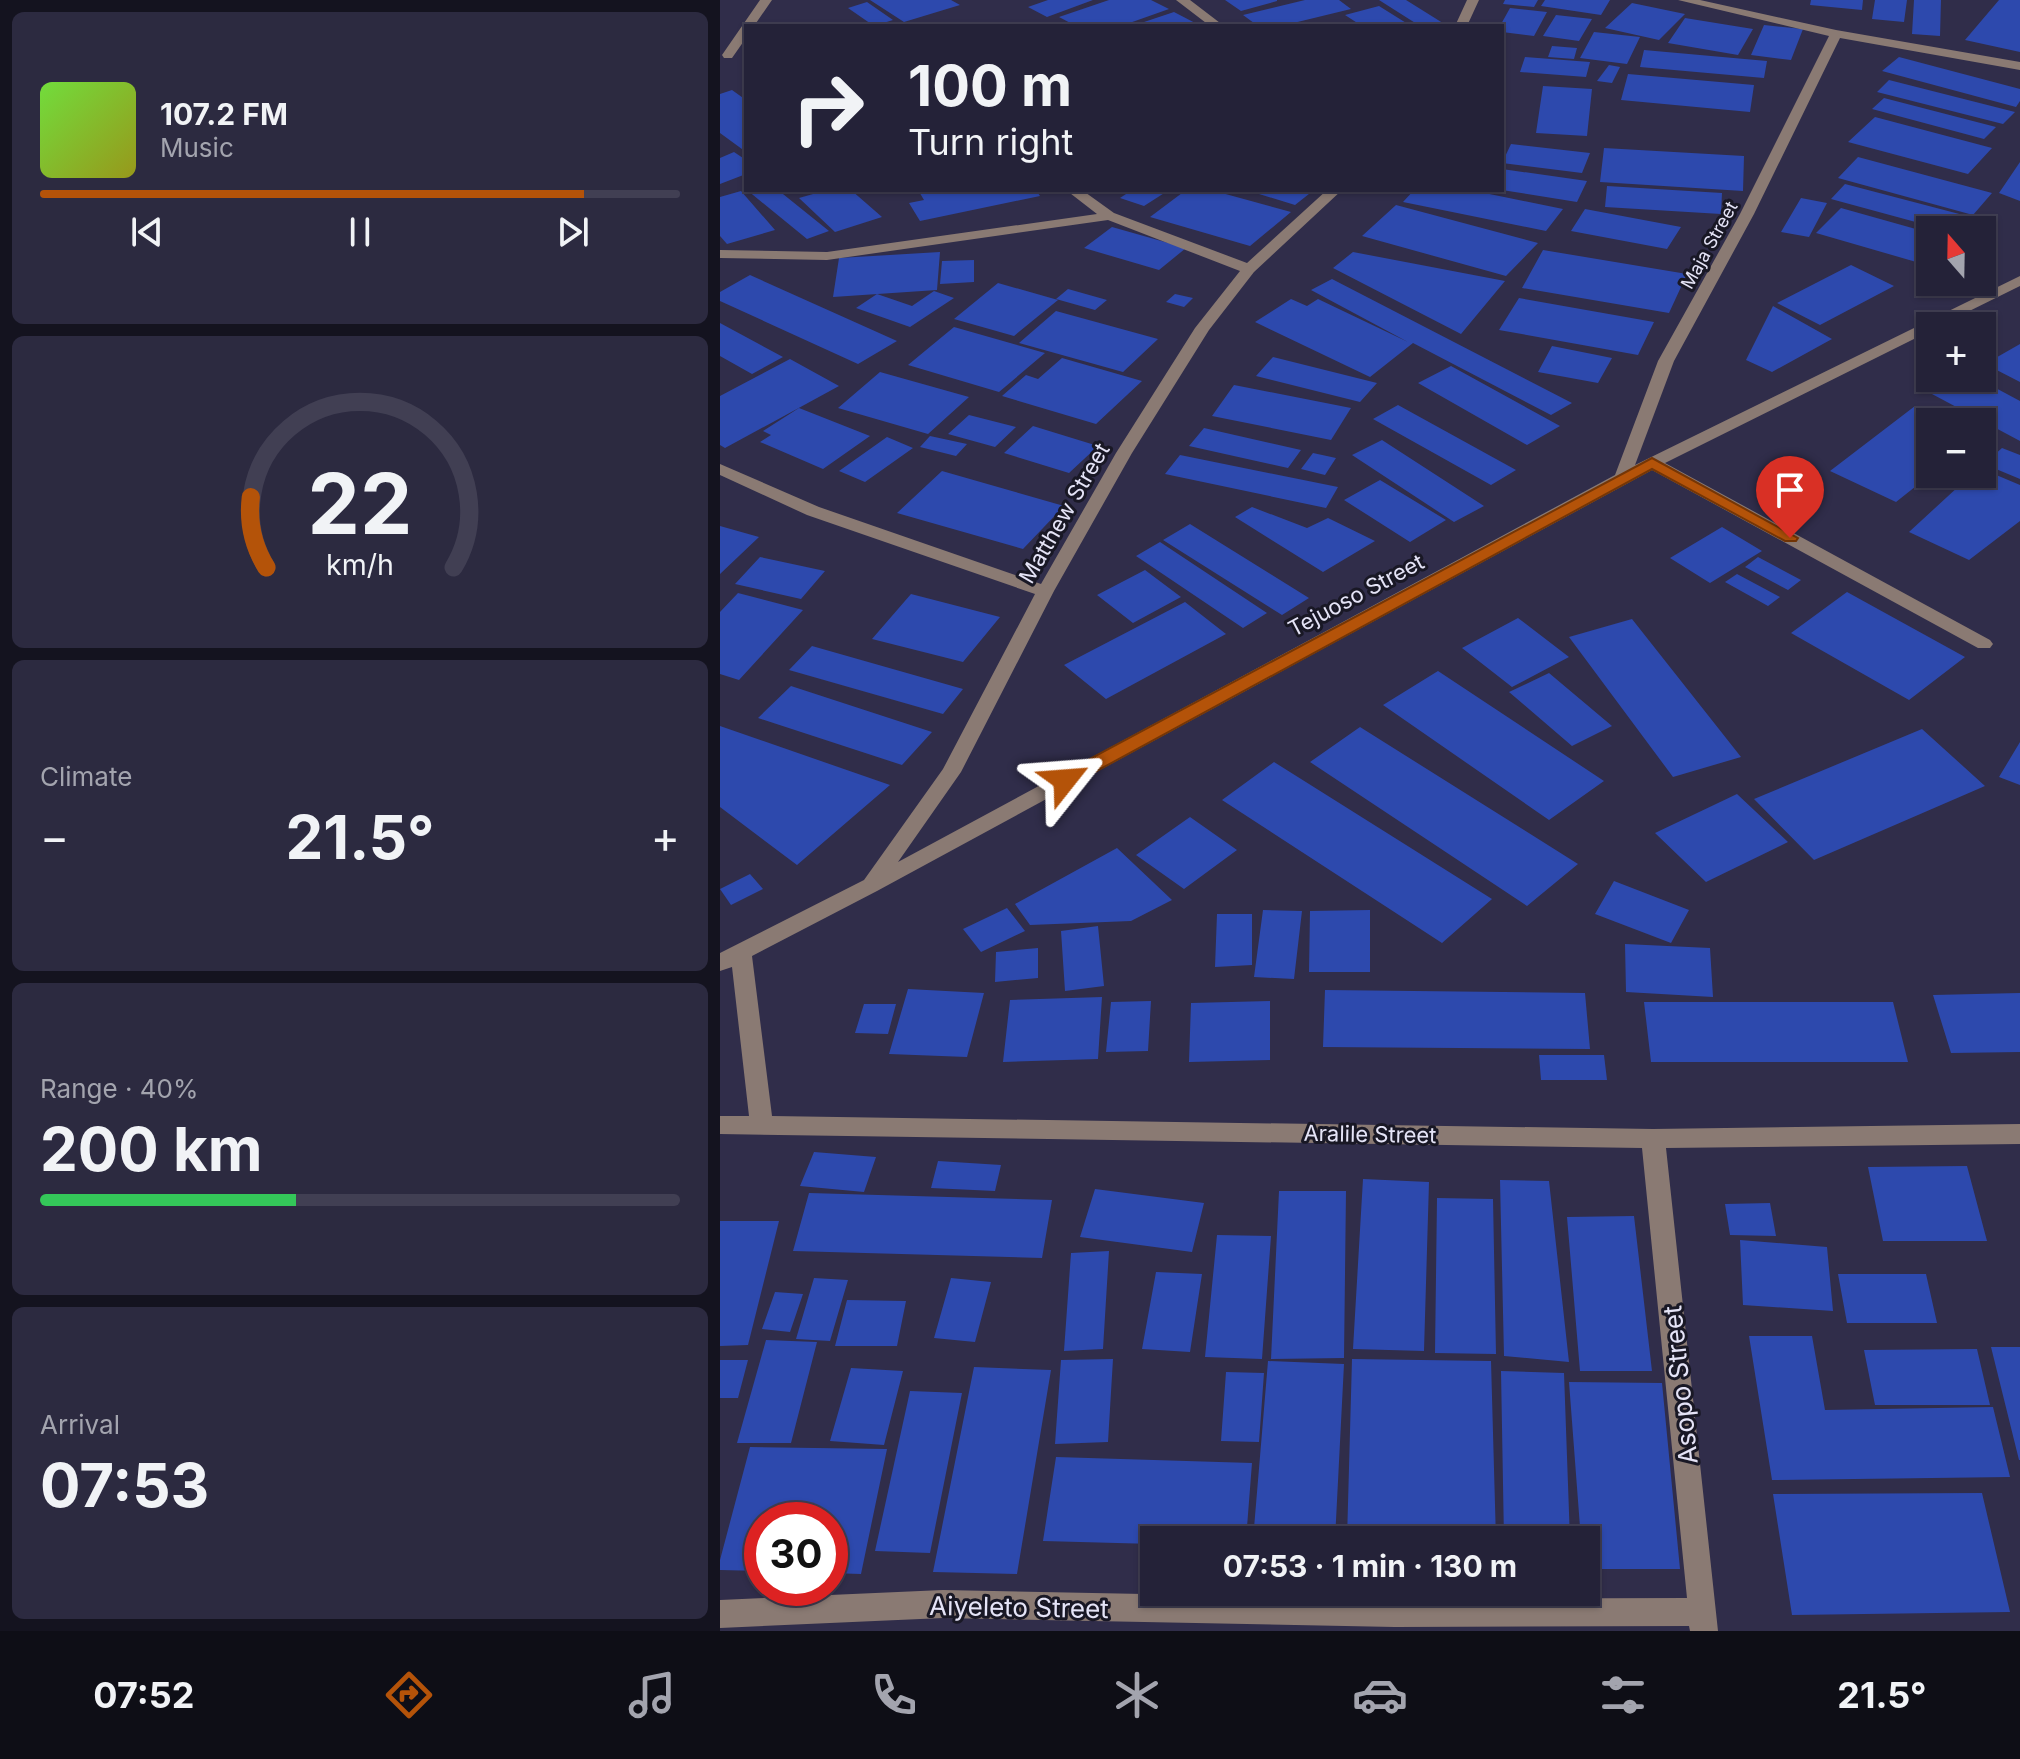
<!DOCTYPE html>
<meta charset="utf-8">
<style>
body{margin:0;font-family:Inter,sans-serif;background:#2c2a40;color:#f1f3f6;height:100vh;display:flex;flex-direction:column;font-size:30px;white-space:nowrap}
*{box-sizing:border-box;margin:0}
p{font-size:26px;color:#a3a4ae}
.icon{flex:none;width:44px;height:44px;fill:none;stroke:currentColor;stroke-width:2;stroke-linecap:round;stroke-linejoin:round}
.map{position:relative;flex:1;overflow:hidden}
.panel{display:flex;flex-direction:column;gap:12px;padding:12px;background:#14131f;width:720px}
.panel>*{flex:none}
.top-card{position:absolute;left:24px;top:24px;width:760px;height:168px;border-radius:0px;box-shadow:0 2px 6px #0004,0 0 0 2px #413f53;background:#242238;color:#f1f3f6;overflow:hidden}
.needle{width:52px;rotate:340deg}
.buttons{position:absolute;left:1196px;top:216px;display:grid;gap:16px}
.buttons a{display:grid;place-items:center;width:80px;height:80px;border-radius:0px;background:#242238;box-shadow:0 2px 6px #0004,0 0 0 2px #413f53;font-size:40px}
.speed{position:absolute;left:24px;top:1502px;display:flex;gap:16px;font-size:40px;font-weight:700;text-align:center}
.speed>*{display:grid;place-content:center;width:104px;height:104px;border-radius:50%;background:#242238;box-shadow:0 2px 6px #0004,0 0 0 2px #413f53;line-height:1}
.speed .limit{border:12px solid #d22;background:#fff;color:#111}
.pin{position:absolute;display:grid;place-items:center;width:68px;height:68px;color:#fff;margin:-82px -34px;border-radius:50% 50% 50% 0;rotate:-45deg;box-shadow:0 0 8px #0007}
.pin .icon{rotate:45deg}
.me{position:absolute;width:88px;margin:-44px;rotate:62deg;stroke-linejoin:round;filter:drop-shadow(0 0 6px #0008)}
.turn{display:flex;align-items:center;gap:28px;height:168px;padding:0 32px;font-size:36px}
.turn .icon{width:104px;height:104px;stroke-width:2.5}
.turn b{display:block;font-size:56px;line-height:68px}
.big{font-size:60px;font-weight:700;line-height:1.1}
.panel .tile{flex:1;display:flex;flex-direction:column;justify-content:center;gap:12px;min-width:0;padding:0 28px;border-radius:12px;background:#2c2a40}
.panel .dial{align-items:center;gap:0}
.dial svg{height:208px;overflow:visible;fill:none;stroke:#413f53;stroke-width:7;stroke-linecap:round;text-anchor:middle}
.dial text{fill:#f1f3f6;stroke:none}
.song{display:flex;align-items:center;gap:24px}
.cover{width:96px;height:96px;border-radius:12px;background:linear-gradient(135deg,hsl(100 70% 55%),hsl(60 70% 35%))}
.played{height:8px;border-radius:4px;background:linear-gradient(90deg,#b45309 85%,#413f53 85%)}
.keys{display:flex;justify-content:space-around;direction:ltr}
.heat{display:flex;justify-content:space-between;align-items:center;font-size:44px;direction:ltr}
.charge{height:12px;border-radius:6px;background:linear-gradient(90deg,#34c759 40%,#413f53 0)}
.trip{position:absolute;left:420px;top:1526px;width:460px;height:80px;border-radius:0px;background:#242238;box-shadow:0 2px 6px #0004,0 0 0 2px #413f53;font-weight:700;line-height:80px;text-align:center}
.tab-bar{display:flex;height:128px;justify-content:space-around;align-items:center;background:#0e0e16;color:#a3a4ae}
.tab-bar .icon{width:56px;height:56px}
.tab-bar .on{color:#b45309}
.tab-bar b{font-size:36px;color:#f1f3f6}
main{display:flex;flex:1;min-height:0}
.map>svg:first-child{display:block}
</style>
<main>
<section class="panel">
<div class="tile">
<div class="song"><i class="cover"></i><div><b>107.2 FM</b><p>Music</p></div></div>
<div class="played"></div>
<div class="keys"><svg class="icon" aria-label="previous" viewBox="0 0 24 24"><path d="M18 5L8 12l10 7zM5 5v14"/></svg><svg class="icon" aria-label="pause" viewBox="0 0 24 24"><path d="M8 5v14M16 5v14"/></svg><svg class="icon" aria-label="next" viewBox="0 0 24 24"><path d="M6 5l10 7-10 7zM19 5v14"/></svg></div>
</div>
<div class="tile dial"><svg viewBox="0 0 100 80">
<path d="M14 69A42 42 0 1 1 86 69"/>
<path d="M14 69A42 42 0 0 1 8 42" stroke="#b45309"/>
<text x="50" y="56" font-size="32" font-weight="700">22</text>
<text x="50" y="72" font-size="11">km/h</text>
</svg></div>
<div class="tile"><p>Climate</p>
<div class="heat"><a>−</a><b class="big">21.5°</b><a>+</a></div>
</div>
<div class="tile"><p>Range · 40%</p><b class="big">200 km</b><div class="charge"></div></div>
<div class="tile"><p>Arrival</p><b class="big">07:53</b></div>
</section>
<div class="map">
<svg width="1300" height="1631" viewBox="0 0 1300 1631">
<rect width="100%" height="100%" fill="#302d4a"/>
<path fill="#2d49ad" d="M 150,0 L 231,0 L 240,5 L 184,22 Z
M 328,0 L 373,0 L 327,17 L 308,7 Z
M 389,0 L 431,0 L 449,9 L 401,26 L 356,26 L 339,17 Z
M 505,0 L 557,0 L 557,1 L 521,11 Z
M 585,0 L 619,0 L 631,9 L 561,26 L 538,26 L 523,15 Z
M 659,0 L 686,0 L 726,25 L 700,26 Z
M 785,0 L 818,0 L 814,7 L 783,4 Z
M 825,0 L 890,0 L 881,15 L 821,6 Z
M 1091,0 L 1143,0 L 1142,10 L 1090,5 Z
M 1155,0 L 1187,0 L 1184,22 L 1152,19 Z
M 1194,0 L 1221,0 L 1220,36 L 1192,34 Z
M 1279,0 L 1300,0 L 1300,52 L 1245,40 Z
M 147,2 L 173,20 L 154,26 L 128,8 Z
M 912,3 L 965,14 L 939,40 L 885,28 Z
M 659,6 L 691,26 L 642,26 L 625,15 Z
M 790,8 L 827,12 L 814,36 L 782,32 L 780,26 Z
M 454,12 L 481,26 L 415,26 L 415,25 Z
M 836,15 L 872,19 L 859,41 L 823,36 Z
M 965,18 L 1033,29 L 1018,55 L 948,43 Z
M 1044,25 L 1083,29 L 1071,60 L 1031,55 Z
M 874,32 L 920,37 L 907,64 L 860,58 Z
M 832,46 L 857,48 L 854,59 L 828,57 Z
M 924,50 L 1047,61 L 1044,78 L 920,67 Z
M 805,57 L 870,62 L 866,77 L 800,72 Z
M 1179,57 L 1300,89 L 1300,101 L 1296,107 L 1162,71 Z
M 889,65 L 900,67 L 892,83 L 877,81 Z
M 908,74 L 1034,85 L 1030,112 L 901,100 Z
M 1169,80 L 1295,112 L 1283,124 L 1157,92 Z
M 823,86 L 872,89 L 867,136 L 816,133 Z
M 12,90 L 26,100 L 26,152 L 0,133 L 0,94 Z
M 1164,98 L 1276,127 L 1264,139 L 1152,109 Z
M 1155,117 L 1272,148 L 1248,174 L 1128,142 Z
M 791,144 L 870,153 L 862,173 L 782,163 Z
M 884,148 L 1024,156 L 1023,191 L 880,182 Z
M 14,152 L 26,160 L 26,174 L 0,184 L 0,158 Z
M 1138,157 L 1272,193 L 1253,215 L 1118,178 Z
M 1300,162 L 1300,201 L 1279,193 Z
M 782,169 L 867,181 L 857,202 L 782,190 Z
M 1125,184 L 1266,221 L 1259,230 L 1225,230 L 1111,199 Z
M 887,186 L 1002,193 L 1001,214 L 885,207 Z
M 27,190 L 58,190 L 109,231 L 87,239 Z
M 107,190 L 131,190 L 162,217 L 115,232 L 79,198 Z
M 198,190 L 316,190 L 320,196 L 200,221 L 189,203 L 204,200 Z
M 412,190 L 449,190 L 424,206 L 400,198 Z
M 466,190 L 491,190 L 571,212 L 530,246 L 430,217 Z
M 526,190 L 594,190 L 575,205 Z
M 694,190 L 750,190 L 843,209 L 826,231 L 683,202 Z
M 21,191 L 55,230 L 7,244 L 0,236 L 0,197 Z
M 1081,198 L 1107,203 L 1089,237 L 1061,232 Z
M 676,205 L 818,243 L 786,276 L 642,236 Z
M 1121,208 L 1210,233 L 1210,266 L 1096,233 Z
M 865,209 L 961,227 L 947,249 L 851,231 Z
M 392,227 L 466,248 L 439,270 L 364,248 Z
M 823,250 L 967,274 L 949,313 L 802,288 Z
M 220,252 L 217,290 L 113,297 L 119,258 Z
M 633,252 L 785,281 L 741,334 L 613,268 Z
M 254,260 L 254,282 L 220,284 L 222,261 Z
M 1131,265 L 1174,286 L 1100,325 L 1057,303 Z
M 30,275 L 177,341 L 138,364 L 0,301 L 0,292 Z
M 612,279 L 852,403 L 831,415 L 693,343 L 650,377 L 535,322 L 571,299 L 587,306 L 598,299 L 688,342 L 591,290 Z
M 278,283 L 338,300 L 294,336 L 234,319 Z
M 348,289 L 387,300 L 375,310 L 336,299 Z
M 214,291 L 234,298 L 190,327 L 136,308 L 157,294 L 192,306 Z
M 455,294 L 473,298 L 464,307 L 446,302 Z
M 799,298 L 934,322 L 918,355 L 779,330 Z
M 1053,306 L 1112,339 L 1052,372 L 1026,360 Z
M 336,311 L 438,339 L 403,372 L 299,343 Z
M 0,323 L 63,357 L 32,374 L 0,356 Z
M 234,327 L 325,353 L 279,392 L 188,365 Z
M 1300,344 L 1300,382 L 1265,364 Z
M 832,346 L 892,358 L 878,383 L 818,372 Z
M 553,357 L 657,383 L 640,402 L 536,376 Z
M 342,358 L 422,381 L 376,424 L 282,396 L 306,375 L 318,379 Z
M 70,359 L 119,386 L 5,448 L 0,445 L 0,396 Z
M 731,366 L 840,426 L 807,445 L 698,383 Z
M 160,372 L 249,397 L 208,434 L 118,408 Z
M 1242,378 L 1257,378 L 1300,401 L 1300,441 L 1212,394 Z
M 514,385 L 631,408 L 611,440 L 492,416 Z
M 678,405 L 796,470 L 771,485 L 653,419 Z
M 1195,406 L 1231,422 L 1210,422 L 1210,475 L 1176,502 L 1110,471 Z
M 79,408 L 150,436 L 103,469 L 40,442 L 51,435 L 43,431 Z
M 249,415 L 296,427 L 275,447 L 228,434 Z
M 313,426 L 378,446 L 349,473 L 284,453 Z
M 484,428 L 581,450 L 568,468 L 469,446 Z
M 210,436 L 247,444 L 236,456 L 200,447 Z
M 167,437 L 193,448 L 145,482 L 119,471 Z
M 662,440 L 764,506 L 734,522 L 632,455 Z
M 1282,448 L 1300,455 L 1300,479 L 1264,464 Z
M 593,453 L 616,458 L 605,475 L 581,469 Z
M 460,455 L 618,487 L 606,508 L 445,474 Z
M 1262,469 L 1300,485 L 1300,521 L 1249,560 L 1189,532 L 1252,474 L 1262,474 Z
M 222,471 L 344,506 L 303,549 L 177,513 Z
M 660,480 L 726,520 L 690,542 L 624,500 Z
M 532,507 L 587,528 L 608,518 L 655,541 L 603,572 L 515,517 Z
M 470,524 L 589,598 L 562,615 L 443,540 Z
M 0,526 L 39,537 L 0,574 Z
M 1002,527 L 1042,551 L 990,583 L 950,558 Z
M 440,542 L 547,613 L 523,628 L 416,556 Z
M 40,557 L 105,571 L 81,599 L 15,584 Z
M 1038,557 L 1081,580 L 1068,590 L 1025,567 Z
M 425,570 L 461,597 L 413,623 L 377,595 Z
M 1017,574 L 1060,597 L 1048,606 L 1005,582 Z
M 1127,592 L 1245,657 L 1189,700 L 1071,633 Z
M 18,593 L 83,610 L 19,680 L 0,674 L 0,612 Z
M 191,594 L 280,617 L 243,662 L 152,639 Z
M 465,602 L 506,634 L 386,699 L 344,665 Z
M 798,618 L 849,657 L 792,687 L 742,648 Z
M 912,619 L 1021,757 L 953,777 L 849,637 Z
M 92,646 L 243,689 L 223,714 L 69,670 Z
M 718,671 L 884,781 L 829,820 L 663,705 Z
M 829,673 L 892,726 L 852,746 L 789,692 Z
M 71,686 L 212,732 L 182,765 L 38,718 Z
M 0,726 L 170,785 L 77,865 L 0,807 Z
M 640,727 L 858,864 L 807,906 L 590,762 Z
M 1202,729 L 1265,786 L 1094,860 L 1034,799 Z
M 1300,742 L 1300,785 L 1279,777 Z
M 554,762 L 772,899 L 722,943 L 502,800 Z
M 1017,794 L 1068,842 L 986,882 L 935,833 Z
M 470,817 L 517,850 L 464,889 L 416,855 Z
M 397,848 L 452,900 L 411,921 L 310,925 L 295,904 Z
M 30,874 L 43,889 L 11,905 L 0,889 Z
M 894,881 L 969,910 L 951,943 L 875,914 Z
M 287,908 L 305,931 L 261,952 L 243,929 Z
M 543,910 L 582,911 L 574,979 L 534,977 Z
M 650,910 L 650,972 L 589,972 L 590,911 Z
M 497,914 L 532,914 L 532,965 L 495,967 Z
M 378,926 L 384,986 L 345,991 L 341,931 Z
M 905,944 L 990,948 L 993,997 L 906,992 Z
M 318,948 L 318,978 L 275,982 L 276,952 Z
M 188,989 L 264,993 L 247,1057 L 169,1054 Z
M 605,990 L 865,993 L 870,1049 L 603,1047 Z
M 1300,993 L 1300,1052 L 1231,1053 L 1213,995 Z
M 382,997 L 378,1059 L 283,1062 L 290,1000 Z
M 431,1001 L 428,1051 L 386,1052 L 391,1002 Z
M 550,1001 L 550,1060 L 469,1062 L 471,1003 Z
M 924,1002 L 1173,1002 L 1188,1062 L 931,1062 Z
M 144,1004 L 176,1004 L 168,1034 L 135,1033 Z
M 819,1055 L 884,1055 L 887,1080 L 821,1080 Z
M 94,1152 L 156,1157 L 144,1192 L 80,1186 Z
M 218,1161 L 281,1165 L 275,1191 L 211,1188 Z
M 1247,1166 L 1267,1241 L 1163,1241 L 1148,1167 Z
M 643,1179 L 709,1182 L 704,1351 L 633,1349 Z
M 780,1180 L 829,1181 L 849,1362 L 784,1356 Z
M 375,1189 L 484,1203 L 472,1252 L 360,1237 Z
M 559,1191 L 626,1191 L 624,1358 L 551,1359 Z
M 89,1193 L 332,1200 L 322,1258 L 73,1251 Z
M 717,1198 L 773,1199 L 776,1354 L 715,1353 Z
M 1050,1203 L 1056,1236 L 1010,1235 L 1005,1204 Z
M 914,1216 L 932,1371 L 860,1371 L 847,1217 Z
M 0,1221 L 59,1221 L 28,1345 L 0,1346 Z
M 497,1235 L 551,1236 L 542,1359 L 485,1357 Z
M 1020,1240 L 1107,1247 L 1113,1311 L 1023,1305 Z
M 389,1251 L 383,1349 L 344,1351 L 351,1253 Z
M 436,1272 L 482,1274 L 470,1352 L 422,1349 Z
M 1118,1274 L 1206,1274 L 1217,1323 L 1127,1323 Z
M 94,1278 L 128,1280 L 110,1341 L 76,1339 Z
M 231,1278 L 271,1282 L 255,1342 L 214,1338 Z
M 55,1292 L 83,1294 L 70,1332 L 42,1329 Z
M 127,1300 L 186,1301 L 177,1346 L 115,1346 Z
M 1029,1336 L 1092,1336 L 1105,1410 L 1273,1407 L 1290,1477 L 1052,1480 Z
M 46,1340 L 97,1342 L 71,1443 L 17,1443 Z
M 1271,1347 L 1300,1347 L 1300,1460 L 1299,1460 Z
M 1257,1349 L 1270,1405 L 1155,1405 L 1144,1350 Z
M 393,1359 L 388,1442 L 335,1444 L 341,1360 Z
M 632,1359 L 771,1361 L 776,1540 L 627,1540 Z
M 0,1360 L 28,1360 L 18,1398 L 0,1398 Z
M 548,1361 L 624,1364 L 615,1540 L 533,1540 Z
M 254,1367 L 331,1370 L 297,1574 L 213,1572 Z
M 131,1368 L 183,1371 L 164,1445 L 110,1441 Z
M 781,1371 L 844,1373 L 850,1540 L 784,1540 Z
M 506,1372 L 544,1373 L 539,1442 L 501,1441 Z
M 849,1382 L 942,1383 L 960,1569 L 866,1569 L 866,1540 L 861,1540 Z
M 190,1391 L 242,1393 L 210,1553 L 155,1551 Z
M 30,1447 L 167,1449 L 141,1574 L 110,1573 L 110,1520 L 42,1520 L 42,1571 L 0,1570 L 0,1560 Z
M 336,1457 L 532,1463 L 526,1540 L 434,1540 L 434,1544 L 323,1541 Z
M 1262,1493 L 1290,1612 L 1072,1615 L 1053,1494 Z"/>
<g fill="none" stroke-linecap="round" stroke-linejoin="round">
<path fill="#8a7a73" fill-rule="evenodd" d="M 40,0 L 52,0 L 34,26 L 26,26 L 26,38 L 12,58 L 4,58 L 2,55 Z
M 456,0 L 470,0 L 504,26 L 490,26 Z
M 747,0 L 759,0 L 747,26 L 735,26 Z
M 958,0 L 980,0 L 1116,30 L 1300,62 L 1300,70 L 1120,38 L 1034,214 L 954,361 L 915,465 L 1300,276 L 1300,286 L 1219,326 L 1210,326 L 1210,331 L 945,463 L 1270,640 L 1273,644 L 1270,648 L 1258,648 L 932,470 L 157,891 L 32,956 L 52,1116 L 933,1129 L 1300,1124 L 1300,1144 L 946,1148 L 998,1631 L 970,1631 L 969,1626 L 675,1627 L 223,1618 L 0,1628 L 0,1600 L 223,1590 L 675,1599 L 967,1598 L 922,1148 L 0,1134 L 0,1116 L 29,1116 L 12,967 L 0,971 L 0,953 L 144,880 L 223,769 L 315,594 L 87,515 L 0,475 L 0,464 L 99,507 L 321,584 L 396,453 L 475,328 L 520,271 L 388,220 L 107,260 L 0,258 L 0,250 L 107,252 L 377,214 L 346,190 L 362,190 L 394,213 L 527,263 L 607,190 L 622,190 L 534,272 L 489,330 L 412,453 L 334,591 L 241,772 L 178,862 L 895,475 L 938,361 L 1020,214 L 1109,36 Z"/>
</g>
<path fill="#b45309" stroke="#753606" stroke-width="2" d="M 932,458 L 1078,538 L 1076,541 L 1065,541 L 932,469 L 351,785 L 345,786 L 336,780 L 338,776 Z"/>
<g text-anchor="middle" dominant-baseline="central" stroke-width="6" stroke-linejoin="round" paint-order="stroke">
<g font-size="18" fill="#e5e4f7" stroke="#191825">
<text transform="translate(989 245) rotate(-61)">Maja Street</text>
</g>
<g font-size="22" fill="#e5e4f7" stroke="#191825">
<text transform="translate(344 513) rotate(-60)">Matthew Street</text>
<text transform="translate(636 595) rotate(-28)">Tejuoso Street</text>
<text transform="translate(650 1134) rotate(1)">Aralile Street</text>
</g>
<g font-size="26" fill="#e5e4f7" stroke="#191825">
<text transform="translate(960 1385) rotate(-96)">Asopo Street</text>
<text transform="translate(299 1607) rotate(1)">Aiyeleto Street</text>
</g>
</g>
</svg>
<div class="buttons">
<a><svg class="needle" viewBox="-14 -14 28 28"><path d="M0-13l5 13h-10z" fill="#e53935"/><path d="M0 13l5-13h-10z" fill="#a3a4ae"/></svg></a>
<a>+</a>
<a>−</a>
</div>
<div class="speed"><div class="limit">30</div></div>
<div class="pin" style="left:1070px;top:538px;background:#d93025"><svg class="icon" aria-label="arrive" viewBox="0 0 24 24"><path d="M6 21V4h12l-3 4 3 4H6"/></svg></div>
<svg class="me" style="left:345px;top:780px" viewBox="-20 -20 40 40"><path d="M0-17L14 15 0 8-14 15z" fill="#b45309" stroke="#fff" stroke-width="4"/></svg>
<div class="trip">07:53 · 1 min · 130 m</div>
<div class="top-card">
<div class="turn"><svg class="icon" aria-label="right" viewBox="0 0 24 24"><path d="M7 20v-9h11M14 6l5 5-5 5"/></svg><div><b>100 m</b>Turn right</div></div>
</div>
</div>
</main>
<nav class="tab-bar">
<b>07:52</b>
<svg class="icon on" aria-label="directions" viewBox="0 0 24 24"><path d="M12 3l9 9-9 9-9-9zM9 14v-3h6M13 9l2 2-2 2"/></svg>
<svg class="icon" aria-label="music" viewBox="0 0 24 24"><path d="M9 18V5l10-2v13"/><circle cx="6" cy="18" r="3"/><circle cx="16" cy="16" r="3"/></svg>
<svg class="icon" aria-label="phone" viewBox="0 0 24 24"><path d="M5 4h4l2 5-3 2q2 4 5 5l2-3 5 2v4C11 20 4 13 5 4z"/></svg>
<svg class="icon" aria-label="climate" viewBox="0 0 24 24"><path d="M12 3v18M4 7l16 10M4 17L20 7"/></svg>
<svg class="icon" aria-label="car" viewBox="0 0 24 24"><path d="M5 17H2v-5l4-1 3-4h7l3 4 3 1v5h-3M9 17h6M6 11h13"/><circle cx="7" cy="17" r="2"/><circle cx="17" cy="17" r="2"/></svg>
<svg class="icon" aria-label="filters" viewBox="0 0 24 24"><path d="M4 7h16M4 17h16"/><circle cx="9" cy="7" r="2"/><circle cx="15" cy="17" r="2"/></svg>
<b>21.5°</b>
</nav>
